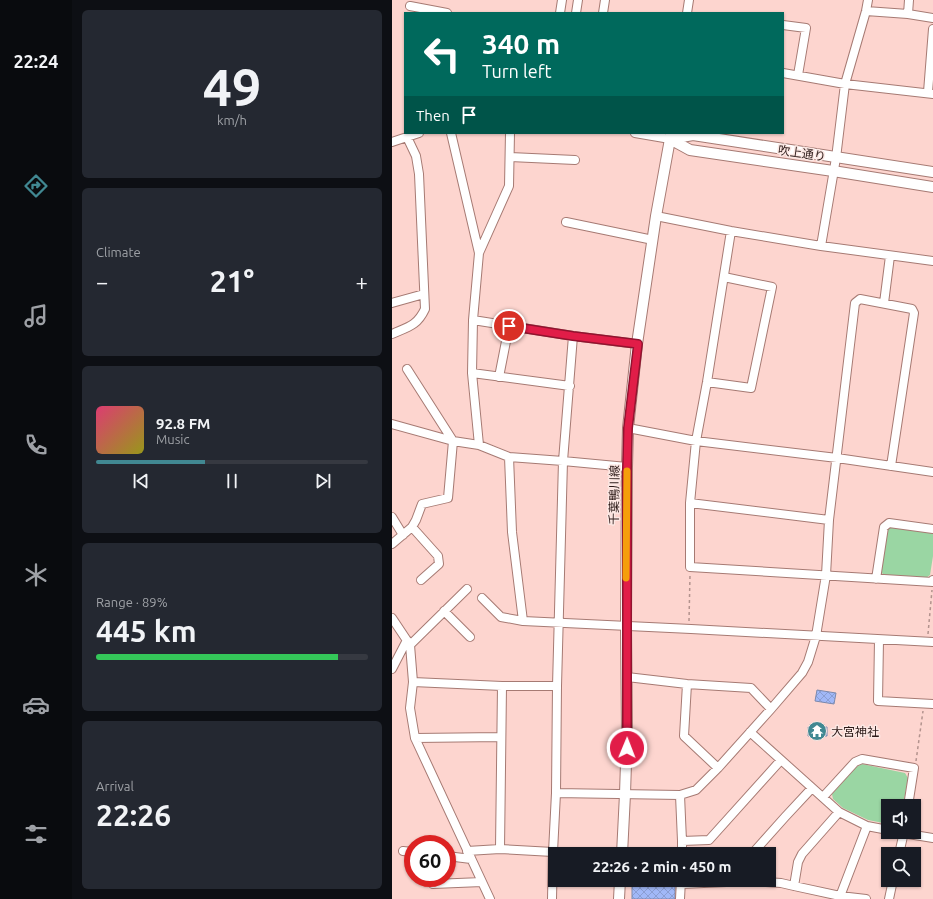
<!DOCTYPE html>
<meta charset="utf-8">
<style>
body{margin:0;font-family:Ubuntu,"Noto Sans JP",sans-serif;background:#242831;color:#f1f3f6;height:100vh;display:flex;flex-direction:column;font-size:15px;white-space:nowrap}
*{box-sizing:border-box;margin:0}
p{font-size:13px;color:#9ea1a6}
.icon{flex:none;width:22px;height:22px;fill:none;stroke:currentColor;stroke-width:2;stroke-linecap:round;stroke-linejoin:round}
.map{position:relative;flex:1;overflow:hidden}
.details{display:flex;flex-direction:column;gap:10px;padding:10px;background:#0d0f14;width:320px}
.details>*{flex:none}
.guide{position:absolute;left:12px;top:12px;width:380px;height:122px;border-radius:0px;box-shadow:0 1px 3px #0004;background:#00695c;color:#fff;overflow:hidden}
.tools{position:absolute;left:489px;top:799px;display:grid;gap:8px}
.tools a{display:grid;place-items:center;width:40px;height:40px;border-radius:0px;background:#171b24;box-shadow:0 1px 3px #0004;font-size:20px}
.speed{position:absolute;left:12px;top:835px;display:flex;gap:8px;font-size:20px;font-weight:700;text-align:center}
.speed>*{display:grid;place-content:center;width:52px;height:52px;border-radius:50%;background:#171b24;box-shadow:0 1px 3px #0004;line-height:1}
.speed .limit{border:6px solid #d22;background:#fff;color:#111}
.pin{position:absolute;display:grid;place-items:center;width:34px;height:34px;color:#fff;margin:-17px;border:2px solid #fff;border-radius:50%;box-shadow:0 1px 4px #0007}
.me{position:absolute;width:44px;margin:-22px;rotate:1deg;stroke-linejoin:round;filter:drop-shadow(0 0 3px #0008)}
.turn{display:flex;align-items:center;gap:14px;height:84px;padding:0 12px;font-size:18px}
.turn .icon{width:52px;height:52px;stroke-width:2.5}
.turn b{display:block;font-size:28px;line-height:34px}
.then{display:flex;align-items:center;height:38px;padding:0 12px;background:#0003;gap:8px;font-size:15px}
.big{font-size:30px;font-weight:700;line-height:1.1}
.details .widget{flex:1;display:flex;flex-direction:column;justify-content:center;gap:6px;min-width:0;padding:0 14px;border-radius:6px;background:#242831}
.details .dial{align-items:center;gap:0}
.dial b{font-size:52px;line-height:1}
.song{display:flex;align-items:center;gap:12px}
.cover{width:48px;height:48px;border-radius:6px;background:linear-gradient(135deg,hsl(340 70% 55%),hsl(60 70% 35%))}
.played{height:4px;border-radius:2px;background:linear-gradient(90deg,#418892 40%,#363941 40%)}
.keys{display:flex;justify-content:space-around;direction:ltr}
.heat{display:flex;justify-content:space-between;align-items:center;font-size:22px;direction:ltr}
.charge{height:6px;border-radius:3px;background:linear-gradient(90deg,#34c759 89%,#363941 0)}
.trip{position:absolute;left:156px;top:847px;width:228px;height:40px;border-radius:0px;background:#171b24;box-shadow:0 1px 3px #0004;font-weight:700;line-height:40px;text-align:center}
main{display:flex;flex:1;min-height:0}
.dock{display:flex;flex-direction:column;width:72px;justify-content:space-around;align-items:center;background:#090b0e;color:#9ea1a6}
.dock .icon{width:28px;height:28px}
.dock .active{color:#418892}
.dock b{font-size:18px;color:#f1f3f6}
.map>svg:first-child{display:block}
</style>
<main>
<nav class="dock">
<b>22:24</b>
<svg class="icon active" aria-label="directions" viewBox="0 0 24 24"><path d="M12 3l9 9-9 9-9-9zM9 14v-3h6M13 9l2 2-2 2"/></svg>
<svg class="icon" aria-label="music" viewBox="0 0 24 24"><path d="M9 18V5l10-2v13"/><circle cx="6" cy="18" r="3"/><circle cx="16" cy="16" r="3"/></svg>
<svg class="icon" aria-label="phone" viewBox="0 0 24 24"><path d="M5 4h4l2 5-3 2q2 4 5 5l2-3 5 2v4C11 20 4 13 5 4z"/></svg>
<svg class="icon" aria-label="climate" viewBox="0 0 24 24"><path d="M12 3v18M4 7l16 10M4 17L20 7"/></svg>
<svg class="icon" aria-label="car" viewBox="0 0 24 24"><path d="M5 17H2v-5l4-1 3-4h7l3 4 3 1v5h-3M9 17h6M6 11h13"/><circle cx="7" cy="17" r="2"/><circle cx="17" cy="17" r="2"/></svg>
<svg class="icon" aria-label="filters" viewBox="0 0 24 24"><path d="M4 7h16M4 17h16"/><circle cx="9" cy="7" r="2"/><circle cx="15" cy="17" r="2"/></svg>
</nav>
<section class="details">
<div class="widget dial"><b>49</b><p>km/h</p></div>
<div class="widget"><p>Climate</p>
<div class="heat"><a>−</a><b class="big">21°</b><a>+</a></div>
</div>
<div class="widget">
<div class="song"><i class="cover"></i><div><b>92.8 FM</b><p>Music</p></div></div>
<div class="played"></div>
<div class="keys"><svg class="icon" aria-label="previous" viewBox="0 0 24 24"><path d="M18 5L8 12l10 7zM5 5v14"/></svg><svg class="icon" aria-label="pause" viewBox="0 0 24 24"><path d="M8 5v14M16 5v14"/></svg><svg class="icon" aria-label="next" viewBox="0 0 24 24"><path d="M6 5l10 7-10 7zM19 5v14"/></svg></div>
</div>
<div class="widget"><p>Range · 89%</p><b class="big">445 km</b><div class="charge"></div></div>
<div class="widget"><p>Arrival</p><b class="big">22:26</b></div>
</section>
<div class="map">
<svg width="541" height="899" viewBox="0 0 541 899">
<defs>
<pattern id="building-cross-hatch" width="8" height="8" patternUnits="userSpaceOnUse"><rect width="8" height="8" fill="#a1b8f7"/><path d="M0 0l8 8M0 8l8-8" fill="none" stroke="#8b9ed3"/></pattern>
</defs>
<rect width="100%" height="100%" fill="#fdd5cf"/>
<path fill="#9ad6a3" d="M 499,527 L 541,532 L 541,556 L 538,575 L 534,578 L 492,575 L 488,571 L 494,531 Z
M 470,764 L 513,773 L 516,778 L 511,806 L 496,806 L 496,824 L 476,820 L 451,808 L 441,799 L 440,794 L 464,767 Z"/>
<path fill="url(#building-cross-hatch)" stroke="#7b89ad" d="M 425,690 L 444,693 L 442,704 L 423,701 Z
M 416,727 L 435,727 L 435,736 L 416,736 Z
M 240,880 L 283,880 L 283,899 L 240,899 Z"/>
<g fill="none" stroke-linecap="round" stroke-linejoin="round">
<g stroke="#a67a73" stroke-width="10">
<path id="minor" d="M 18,6 L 55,13
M 474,11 L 516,14 L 541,18
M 168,13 L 170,0
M 184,13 L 186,0
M 211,13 L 213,0
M 295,13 L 297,0
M 516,14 L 517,0
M 391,25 L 414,28 L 406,75
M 391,73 L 453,84 L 541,94
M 536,92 L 541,29
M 59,133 L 87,253 L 81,320 L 80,373 L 87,445
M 243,133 L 278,139 L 278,133
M 0,142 L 27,133
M 118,157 L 183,160
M 264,216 L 339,231 L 429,246 L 541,261
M 174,222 L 261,240
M 339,231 L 315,382 L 304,441 L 298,503 L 298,567 L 541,582 L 541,580
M 429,246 L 444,158 L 453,84 L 474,11 L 476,0
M 87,253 L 117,186 L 118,133
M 0,303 L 32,294
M 492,303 L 498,256
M 81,320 L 181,336 L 245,344
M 0,334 C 16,327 25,326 33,309 L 27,174 L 24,156 L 15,137
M 80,373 L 178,386
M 107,377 L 117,326
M 315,382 L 359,388 L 380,287 L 332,277
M 0,424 L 61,441 L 87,445 L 117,457 L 171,461 L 235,467
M 236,428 L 304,441 L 445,458 L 541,472
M 117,457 L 120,532 L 131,621
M 298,503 L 437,520
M 0,517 L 11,535
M 20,527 L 46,556 L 47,564 L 29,580
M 0,544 L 20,527 L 24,520 L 30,504 L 56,498 L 61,441 L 15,369
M 484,579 L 492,527 L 497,523 L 541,529
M 90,598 L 109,617 L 131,621 L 299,629 L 541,642
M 52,611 L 78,637
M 0,618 L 18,645 L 21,682 L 18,708 L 23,738 L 98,899
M 487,640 L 486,701 L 541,704
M 18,645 L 75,589
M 0,669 L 15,640
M 235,677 L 295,684 L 359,688 L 379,709
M 21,682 L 110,686 L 165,686
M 295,684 L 292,736 L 326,768
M 358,732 L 447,812 L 475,826 L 496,830
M 23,738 L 109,737
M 164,793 L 288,795 L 304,790 L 326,768 L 379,709 L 410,673 L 416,662 L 424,636 L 434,575 L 437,520 L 463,303 L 468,299 L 520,309 L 522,313 L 499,466
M 288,795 L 290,841 L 290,854
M 431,797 L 463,762 L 470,759 L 522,768 L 516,806
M 504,832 L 541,838
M 290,841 L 317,840 L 389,760
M 108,849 L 110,686
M 11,851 L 21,852
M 75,851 L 108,849 L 161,852
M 360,854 L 393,817 L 420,788
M 507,854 L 512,832
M 55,856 L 79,859
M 41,884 L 90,882
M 289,884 L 357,881 L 389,883 L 402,886 L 448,896 L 474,899
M 402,886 L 406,862 L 410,854 L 447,812
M 160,899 L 161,852 L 164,793 L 165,686 L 171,461 L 181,336
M 288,899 L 289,880
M 447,899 L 475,826
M 497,899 L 501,880"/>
</g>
<g stroke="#a67a73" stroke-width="12">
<path id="major" d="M 278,139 L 298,150 L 441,171 L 541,187
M 278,139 L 301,135 L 541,172
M 230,854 L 233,794 L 235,732 L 234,626 L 235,467 L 236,428 L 245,344 L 264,216 L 278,139
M 227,899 L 228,880"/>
</g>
<path stroke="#b3938e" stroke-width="1.5" stroke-dasharray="3 3" stroke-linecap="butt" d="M 297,621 L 298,575
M 536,634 L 540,590
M 524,761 L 531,711"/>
<use href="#minor" stroke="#fff" stroke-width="8"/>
<use href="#major" stroke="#fff" stroke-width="10"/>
</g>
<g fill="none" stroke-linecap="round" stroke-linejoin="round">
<g stroke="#92132f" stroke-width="10">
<path id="route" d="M 117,326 L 181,336 L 246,344 L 236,428 L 235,468 L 235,748"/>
</g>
<use href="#route" stroke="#e11d48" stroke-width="7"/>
<path stroke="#f59e0b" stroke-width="7" d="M 234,578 L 235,471"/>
</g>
<defs>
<g id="temple-disc" transform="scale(1)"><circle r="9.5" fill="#418892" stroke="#fce8e4"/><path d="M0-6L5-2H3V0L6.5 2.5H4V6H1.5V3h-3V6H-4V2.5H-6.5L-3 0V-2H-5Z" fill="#fff"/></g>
</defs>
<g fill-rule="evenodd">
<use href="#temple-disc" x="425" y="731"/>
</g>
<g text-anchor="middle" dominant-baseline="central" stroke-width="3" stroke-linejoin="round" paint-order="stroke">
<g font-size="12" fill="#2c1a18" stroke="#fce8e4">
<text transform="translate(410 153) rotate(8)">吹上通り</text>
<text transform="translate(222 495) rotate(-89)">千葉鴨川線</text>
</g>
<g font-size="12" fill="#2c1a18" stroke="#fce8e4" text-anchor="start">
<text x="439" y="731">大宮神社</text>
</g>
</g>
</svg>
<div class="tools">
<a><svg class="icon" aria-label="sound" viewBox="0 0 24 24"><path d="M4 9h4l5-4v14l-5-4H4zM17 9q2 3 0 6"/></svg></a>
<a><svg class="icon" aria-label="search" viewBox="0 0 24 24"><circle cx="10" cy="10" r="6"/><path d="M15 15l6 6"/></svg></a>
</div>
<div class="speed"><div class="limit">60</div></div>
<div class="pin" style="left:117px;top:326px;background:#d93025"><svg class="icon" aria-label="arrive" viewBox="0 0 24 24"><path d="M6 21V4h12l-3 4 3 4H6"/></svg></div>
<svg class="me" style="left:235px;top:748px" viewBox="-20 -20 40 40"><circle r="17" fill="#e11d48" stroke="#fff" stroke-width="3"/><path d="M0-11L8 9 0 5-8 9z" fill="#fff"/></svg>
<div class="trip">22:26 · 2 min · 450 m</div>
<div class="guide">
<div class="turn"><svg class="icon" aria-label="left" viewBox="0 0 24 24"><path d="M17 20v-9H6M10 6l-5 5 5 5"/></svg><div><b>340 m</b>Turn left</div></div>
<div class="then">Then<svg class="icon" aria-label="arrive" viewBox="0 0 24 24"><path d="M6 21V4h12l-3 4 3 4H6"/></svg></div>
</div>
</div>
</main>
